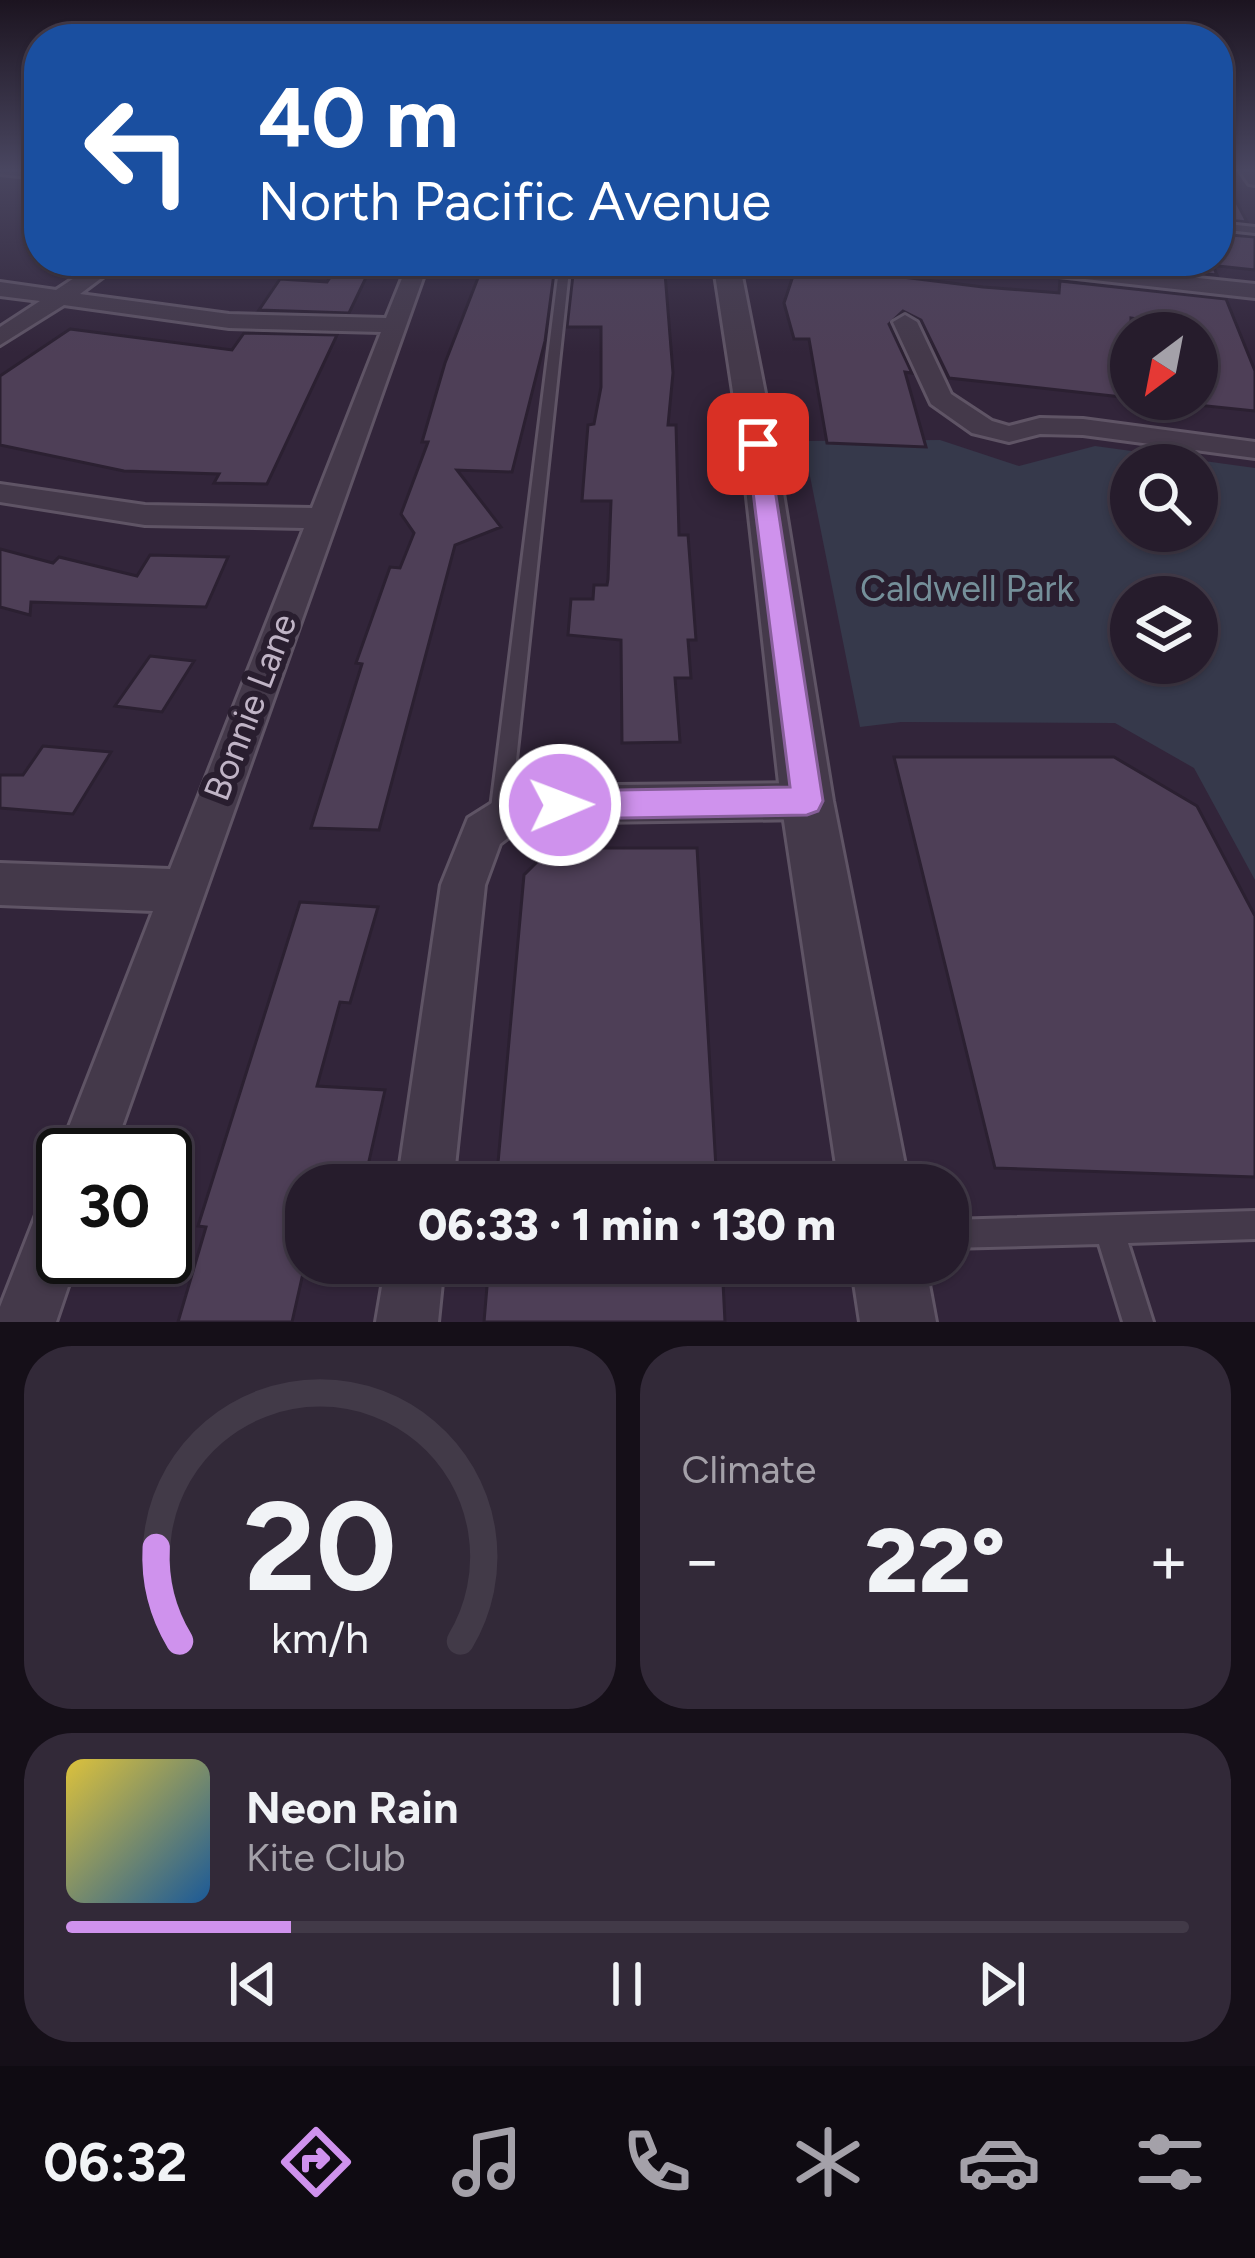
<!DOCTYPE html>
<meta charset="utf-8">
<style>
body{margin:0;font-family:Figtree,sans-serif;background:#322938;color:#f1f3f6;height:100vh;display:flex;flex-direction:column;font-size:45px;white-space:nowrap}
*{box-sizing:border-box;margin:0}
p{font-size:39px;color:#a4a1a9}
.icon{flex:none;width:66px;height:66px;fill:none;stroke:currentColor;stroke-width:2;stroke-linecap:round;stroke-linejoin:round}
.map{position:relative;height:1322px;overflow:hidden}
.side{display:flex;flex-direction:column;gap:24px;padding:24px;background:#150f18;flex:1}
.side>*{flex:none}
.hud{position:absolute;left:24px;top:24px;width:1209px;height:252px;border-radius:48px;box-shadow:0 3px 9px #0004,0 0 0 3px #423a48;background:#1a4fa0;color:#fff;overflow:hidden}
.needle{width:78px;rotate:212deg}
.buttons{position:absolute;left:1110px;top:312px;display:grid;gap:24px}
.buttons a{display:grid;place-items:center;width:108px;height:108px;border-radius:50%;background:#261c2c;box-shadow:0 3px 9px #0004,0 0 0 3px #423a48;font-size:60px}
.speed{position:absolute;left:36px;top:1128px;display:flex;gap:24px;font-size:60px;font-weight:700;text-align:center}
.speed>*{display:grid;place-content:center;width:156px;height:156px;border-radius:50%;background:#261c2c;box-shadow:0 3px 9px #0004,0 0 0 3px #423a48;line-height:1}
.speed .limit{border:6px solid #111;border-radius:18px;background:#fff;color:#111}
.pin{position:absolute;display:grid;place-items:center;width:102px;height:102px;color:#fff;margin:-51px;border-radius:24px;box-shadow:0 6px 18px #0006}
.me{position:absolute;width:132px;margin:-66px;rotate:89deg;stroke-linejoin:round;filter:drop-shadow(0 0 9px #0008)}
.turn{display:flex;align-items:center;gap:42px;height:252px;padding:0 36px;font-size:54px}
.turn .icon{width:156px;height:156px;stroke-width:2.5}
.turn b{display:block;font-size:84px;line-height:102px}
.big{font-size:90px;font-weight:800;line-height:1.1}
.side .widget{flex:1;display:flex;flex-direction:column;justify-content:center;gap:18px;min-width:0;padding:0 42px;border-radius:48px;background:#322938}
.side .dial{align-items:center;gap:0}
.dial svg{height:312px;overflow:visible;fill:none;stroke:#423a48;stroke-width:7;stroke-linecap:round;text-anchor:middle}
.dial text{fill:#f1f3f6;stroke:none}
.song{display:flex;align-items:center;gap:36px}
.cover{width:144px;height:144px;border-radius:18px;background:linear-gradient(135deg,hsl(50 70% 55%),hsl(210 70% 35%))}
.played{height:12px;border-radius:6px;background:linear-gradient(90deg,#cf92ed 20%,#423a48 20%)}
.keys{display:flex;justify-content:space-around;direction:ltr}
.heat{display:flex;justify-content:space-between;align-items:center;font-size:66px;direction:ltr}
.side .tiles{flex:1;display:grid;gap:24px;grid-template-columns:1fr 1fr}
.widget:last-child{grid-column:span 2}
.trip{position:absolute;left:285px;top:1164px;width:684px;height:120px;border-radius:48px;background:#261c2c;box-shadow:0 3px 9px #0004,0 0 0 3px #423a48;font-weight:800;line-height:120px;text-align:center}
.menu{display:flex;height:192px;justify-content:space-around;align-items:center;background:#0f0b12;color:#a4a1a9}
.menu .icon{width:84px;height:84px}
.menu .current{color:#cf92ed}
.menu b{font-size:54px;color:#f1f3f6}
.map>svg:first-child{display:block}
</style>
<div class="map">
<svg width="1255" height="1322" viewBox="0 0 1255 1322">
<rect width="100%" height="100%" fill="#32253a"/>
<path fill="#36394b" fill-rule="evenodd" d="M 940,440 L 1019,466 L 1095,446 L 1255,468 L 1255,880 L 1194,768 L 1115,723 L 901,722 L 860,727 L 803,441 ZM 1131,465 L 1197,465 L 1197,531 L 1131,531 ZM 1131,597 L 1197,597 L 1197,663 L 1131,663 Z"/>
<path fill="#4e3f57" stroke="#2b2031" stroke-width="3" d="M 1219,168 L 1247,222 L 1218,219 Z
M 1218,234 L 1255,237 L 1255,270 L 1218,266 Z
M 341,261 L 374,261 L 349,313 L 259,310 L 280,279 L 327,282 Z
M 594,261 L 664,261 L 673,373 L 668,425 L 676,425 L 679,535 L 688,535 L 696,640 L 688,640 L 691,678 L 675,678 L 680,742 L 622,743 L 621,640 L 568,635 L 571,599 L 593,599 L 594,585 L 607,585 L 608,579 L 611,501 L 582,501 L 588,425 L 594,424 L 601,387 L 601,327 L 567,327 L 574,266 L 594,266 Z
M 1079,261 L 1211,261 L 1217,275 Z
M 797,264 L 983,287 L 1059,293 L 1060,281 L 1226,299 L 1255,371 L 1255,411 L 1197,405 L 1197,328 L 1131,318 L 1131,398 L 949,378 L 921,320 L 903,311 L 889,324 L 912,373 L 905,372 L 926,447 L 827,443 L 809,339 L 794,339 L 784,303 Z
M 483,265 L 555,266 L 545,341 L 512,472 L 457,470 L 501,527 L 455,545 L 379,830 L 311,828 L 362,664 L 356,663 L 390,567 L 400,568 L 414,533 L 401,514 L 428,442 L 422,442 L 445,363 Z
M 70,329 L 232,350 L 244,333 L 337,335 L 267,484 L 214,483 L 219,474 L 124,471 L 0,445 L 0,376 Z
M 0,549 L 53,563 L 59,557 L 137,576 L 150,555 L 228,557 L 206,607 L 31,602 L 30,615 L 0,607 Z
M 150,656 L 194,661 L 162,712 L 115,706 Z
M 43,746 L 111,752 L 73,814 L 0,808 L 0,775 L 23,775 Z
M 894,757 L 1114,757 L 1197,806 L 1255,916 L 1255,1177 L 995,1168 Z
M 560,848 L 697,848 L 717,1185 L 496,1185 L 524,875 L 547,852 Z
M 300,902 L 378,907 L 350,1003 L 340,1002 L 317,1086 L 385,1090 L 367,1170 L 349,1169 L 345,1185 L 306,1185 L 306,1260 L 292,1322 L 178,1322 L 206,1227 L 198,1226 Z
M 489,1263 L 722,1263 L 725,1322 L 484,1322 Z"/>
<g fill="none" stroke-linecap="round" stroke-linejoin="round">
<g stroke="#5f5465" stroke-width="6">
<path id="service" d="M 1218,223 L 1255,227 L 1255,233 L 1218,229 Z
M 560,261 L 570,261 L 510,816 L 507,823 L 500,825 L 493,823 L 490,816 Z
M 1255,1211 L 1255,1239 L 1128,1243 L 1153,1322 L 1123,1322 L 1099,1244 L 948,1248 L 948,1220 Z"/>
</g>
<g stroke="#5f5465" stroke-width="6">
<path id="minor" d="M 0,168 L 39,168 L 39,178 L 0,174 Z
M 1238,168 L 1255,168 L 1255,185 L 1249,184 Z
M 100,261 L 124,261 L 80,294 L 229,314 L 386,318 L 409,261 L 429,261 L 112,1155 L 63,1155 L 63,1168 L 58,1155 L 153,911 L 0,905 L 0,863 L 170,869 L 304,528 L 145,525 L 0,502 L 0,484 L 145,505 L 312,508 L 381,332 L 229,328 L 64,305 L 0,345 L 0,327 L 40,301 L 0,296 L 0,282 L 56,290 Z
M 968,261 L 1036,261 L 1255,284 L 1255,298 L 978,267 Z
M 905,315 L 917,322 L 951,394 L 992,421 L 1009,426 L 1040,418 L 1083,419 L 1255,442 L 1255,458 L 1083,435 L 1040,434 L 1009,442 L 972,433 L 931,404 L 893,322 Z
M 807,783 L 822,788 L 828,801 L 822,814 L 807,819 L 527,823 L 500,844 L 485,885 L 453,1185 L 397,1185 L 441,885 L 468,818 L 519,786 Z
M 63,1188 L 63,1257 L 78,1257 L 56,1322 L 0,1322 L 0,1307 L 43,1197 Z
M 386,1263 L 444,1263 L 438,1322 L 376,1322 Z"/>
</g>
<g stroke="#5f5465" stroke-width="6">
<path id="tertiary" d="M 713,261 L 739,261 L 775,444 L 833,801 L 909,1185 L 839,1185 L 781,801 L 741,444 Z
M 851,1263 L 925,1263 L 936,1322 L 860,1322 Z"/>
</g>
<use href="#service" fill="#44394a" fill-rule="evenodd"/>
<use href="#minor" fill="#44394a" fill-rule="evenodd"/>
<use href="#tertiary" fill="#44394a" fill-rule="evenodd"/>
</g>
<linearGradient id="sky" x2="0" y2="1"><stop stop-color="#1c1420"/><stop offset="0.48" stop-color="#494660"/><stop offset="1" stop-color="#494660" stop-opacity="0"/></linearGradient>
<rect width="1255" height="353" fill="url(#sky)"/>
<path fill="#cf92ed" stroke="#875f9a" stroke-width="3" d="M 758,438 L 768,444 L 823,801 L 818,811 L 807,815 L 560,819 L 549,815 L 544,805 L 549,795 L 560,791 L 790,787 L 747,444 Z"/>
<g text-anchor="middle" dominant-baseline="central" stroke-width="12" stroke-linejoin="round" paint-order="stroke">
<g font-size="36" fill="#758f99" stroke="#291e2f">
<text x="967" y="588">Caldwell Park</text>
</g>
<g font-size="36" fill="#c0b4c6" stroke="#291e2f">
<text transform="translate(250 707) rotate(-69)">Bonnie Lane</text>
</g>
</g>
</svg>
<div class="buttons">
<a><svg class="needle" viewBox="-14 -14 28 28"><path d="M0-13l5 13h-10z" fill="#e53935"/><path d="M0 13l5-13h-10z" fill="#a4a1a9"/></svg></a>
<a><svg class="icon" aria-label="search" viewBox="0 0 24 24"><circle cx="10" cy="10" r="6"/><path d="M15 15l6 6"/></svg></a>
<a><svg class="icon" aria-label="layers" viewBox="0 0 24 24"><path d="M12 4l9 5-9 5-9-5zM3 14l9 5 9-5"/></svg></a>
</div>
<div class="speed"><div class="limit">30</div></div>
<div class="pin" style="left:758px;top:444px;background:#d93025"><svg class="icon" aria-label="arrive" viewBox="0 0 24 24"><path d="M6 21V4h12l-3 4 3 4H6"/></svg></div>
<svg class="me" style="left:560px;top:805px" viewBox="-20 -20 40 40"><circle r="17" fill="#cf92ed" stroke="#fff" stroke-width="3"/><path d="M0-11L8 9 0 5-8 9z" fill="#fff"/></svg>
<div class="trip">06:33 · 1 min · 130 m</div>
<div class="hud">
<div class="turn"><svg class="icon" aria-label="left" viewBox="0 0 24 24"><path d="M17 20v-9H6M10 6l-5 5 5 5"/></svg><div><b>40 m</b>North Pacific Avenue</div></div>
</div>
</div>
<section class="side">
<div class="tiles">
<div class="widget dial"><svg viewBox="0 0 100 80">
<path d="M14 69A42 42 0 1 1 86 69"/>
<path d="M14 69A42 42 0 0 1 8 45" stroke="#cf92ed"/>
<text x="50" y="56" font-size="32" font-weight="700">20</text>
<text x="50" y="72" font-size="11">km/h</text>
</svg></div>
<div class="widget"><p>Climate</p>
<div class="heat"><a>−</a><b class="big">22°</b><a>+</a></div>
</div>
<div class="widget">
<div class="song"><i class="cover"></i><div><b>Neon Rain</b><p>Kite Club</p></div></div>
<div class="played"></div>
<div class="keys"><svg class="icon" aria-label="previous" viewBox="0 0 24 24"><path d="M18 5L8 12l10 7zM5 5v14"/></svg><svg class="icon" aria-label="pause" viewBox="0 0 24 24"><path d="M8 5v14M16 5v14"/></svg><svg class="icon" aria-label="next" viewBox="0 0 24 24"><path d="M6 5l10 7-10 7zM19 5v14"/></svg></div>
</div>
</div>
</section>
<nav class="menu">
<b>06:32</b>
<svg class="icon current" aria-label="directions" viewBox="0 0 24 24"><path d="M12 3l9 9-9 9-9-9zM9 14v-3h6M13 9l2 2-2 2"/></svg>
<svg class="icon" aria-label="music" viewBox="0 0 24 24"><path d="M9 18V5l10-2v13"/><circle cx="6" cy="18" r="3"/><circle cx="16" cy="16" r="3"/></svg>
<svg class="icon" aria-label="phone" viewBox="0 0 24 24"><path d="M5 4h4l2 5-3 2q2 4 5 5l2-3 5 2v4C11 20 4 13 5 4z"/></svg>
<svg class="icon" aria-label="climate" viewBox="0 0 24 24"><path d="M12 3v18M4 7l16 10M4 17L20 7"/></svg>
<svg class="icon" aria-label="car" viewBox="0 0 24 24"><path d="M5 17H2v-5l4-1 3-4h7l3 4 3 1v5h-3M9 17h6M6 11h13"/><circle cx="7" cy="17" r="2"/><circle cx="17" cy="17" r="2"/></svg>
<svg class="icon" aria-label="filters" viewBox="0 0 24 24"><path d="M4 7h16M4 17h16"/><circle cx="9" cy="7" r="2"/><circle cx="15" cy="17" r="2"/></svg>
</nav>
